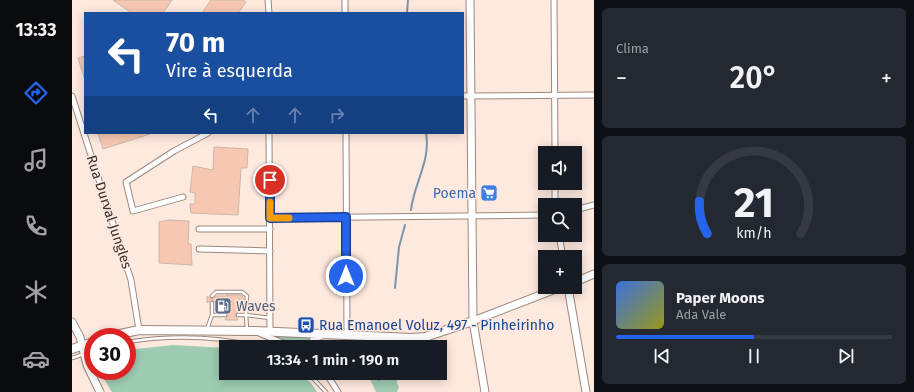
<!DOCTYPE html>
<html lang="pt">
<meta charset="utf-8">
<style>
body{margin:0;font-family:"Fira Sans",sans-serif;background:#242831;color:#f1f3f6;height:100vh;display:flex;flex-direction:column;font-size:15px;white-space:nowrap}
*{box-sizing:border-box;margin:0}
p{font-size:13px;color:#9ea1a6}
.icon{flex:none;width:22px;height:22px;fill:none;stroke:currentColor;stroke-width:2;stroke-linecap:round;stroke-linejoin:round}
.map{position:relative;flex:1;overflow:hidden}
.drawer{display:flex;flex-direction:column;gap:8px;padding:8px;background:#0d0f14;width:320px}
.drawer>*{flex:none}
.guide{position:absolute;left:12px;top:12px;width:380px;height:122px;border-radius:0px;box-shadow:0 2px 10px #0003;background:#1a4fa0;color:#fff;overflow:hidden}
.controls{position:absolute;left:466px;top:146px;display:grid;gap:8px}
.controls a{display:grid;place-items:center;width:44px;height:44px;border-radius:0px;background:#171b24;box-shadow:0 2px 10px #0003;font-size:20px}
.speed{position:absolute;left:12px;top:328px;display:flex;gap:8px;font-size:20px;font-weight:700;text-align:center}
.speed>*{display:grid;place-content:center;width:52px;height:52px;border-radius:50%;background:#171b24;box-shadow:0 2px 10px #0003;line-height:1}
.speed .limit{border:6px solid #d22;background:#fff;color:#111}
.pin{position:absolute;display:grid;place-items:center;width:34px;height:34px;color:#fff;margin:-17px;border:2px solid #fff;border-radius:50%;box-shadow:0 1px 4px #0007}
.me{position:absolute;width:44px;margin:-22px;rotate:0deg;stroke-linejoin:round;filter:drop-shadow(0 0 3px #0008)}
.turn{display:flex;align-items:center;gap:14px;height:84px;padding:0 16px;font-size:18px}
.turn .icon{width:52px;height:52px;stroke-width:2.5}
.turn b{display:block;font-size:28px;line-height:34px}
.lanes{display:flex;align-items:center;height:38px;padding:0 16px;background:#0003;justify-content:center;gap:20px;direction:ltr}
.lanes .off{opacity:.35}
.big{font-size:30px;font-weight:600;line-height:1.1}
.drawer .widget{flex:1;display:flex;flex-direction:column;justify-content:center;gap:6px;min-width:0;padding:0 14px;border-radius:6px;background:#242831}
.drawer .dial{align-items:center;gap:0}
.dial svg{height:104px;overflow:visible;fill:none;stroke:#363941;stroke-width:7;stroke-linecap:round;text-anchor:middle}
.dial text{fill:#f1f3f6;stroke:none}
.song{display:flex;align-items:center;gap:12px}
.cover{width:48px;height:48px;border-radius:6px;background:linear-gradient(135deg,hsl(220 70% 55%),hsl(60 70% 35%))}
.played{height:4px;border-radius:2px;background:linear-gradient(90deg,#2563eb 50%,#363941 50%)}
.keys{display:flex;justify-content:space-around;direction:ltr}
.heat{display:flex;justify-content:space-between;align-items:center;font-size:22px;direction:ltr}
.trip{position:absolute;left:147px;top:340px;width:228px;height:40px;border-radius:0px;background:#171b24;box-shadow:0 2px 10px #0003;font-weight:600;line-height:40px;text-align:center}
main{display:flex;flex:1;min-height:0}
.tab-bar{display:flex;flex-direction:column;width:72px;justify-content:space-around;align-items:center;background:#090b0e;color:#9ea1a6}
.tab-bar .icon{width:28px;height:28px}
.tab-bar .current{color:#2563eb}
.tab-bar b{font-size:18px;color:#f1f3f6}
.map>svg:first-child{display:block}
</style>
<main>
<nav class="tab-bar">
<b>13:33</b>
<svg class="icon current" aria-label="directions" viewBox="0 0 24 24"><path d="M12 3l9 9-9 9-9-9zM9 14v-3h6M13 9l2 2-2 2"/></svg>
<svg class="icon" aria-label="music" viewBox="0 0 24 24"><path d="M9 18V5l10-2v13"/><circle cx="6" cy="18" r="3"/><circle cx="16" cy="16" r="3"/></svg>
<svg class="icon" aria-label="phone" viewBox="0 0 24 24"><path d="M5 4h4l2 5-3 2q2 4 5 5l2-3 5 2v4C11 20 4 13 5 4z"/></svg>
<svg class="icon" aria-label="climate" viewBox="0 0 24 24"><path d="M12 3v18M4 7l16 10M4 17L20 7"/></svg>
<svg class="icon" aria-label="car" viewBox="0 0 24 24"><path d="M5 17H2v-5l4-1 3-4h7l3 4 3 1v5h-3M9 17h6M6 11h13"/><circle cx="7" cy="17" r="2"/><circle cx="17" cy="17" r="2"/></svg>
</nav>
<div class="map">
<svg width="522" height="392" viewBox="0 0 522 392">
<rect width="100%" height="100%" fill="#fee9df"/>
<path fill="#9ecbb2" d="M 205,334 L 245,335 L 235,347 L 226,347 L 205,338 Z
M 101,345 L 154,348 L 154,373 L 226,373 L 239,383 L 245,392 L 40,392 L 27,371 L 55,371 L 55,350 Z
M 299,373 L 336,373 L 326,374 L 325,383 L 327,387 L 325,392 L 304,392 L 297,377 Z"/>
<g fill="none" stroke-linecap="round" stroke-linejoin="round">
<path stroke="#7c95a9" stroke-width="2" d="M 335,13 L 336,0
M 339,210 C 342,183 359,161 354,133
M 323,288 L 327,247 L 333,225
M 307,380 L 308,373"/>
</g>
<path fill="#f7c8b1" stroke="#ceb5a9" d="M 41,0 L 100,0 L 91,13 L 60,13 Z
M 139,0 L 171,0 L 174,2 L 166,13 L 130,13 Z
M 13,56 L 13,77 L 12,77 L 6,58 Z
M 26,133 L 78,133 L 78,134 L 31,149 Z
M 142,147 L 176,149 L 175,168 L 169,168 L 166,215 L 119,213 L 118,204 L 123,204 L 123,193 L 118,192 L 121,166 L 141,170 Z
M 96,220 L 117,221 L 116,244 L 119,244 L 120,265 L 87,263 L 87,222 Z
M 154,295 L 169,295 L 171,297 L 171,300 L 166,300 L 166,312 L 163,315 L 166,320 L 153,320 L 156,315 L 153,312 L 153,303 L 143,303 L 140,300 L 135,303 L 135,296 L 140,299 L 144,296 L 154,296 Z"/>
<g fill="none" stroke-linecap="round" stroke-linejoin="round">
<g stroke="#9e877c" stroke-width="4.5">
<path id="lane" d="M 140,296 L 144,292 L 170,292 L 175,296 L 174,315 L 198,318
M 140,315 L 140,303
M 166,315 L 174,315 L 175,329
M 135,329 L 140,315 L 153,315
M 55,342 C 100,335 145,336 189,347
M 0,358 L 21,351
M 236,373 L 254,392"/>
</g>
<g stroke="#9e877c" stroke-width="7">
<path id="street" d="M 196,0 L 197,13
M 273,0 L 273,13
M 482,0 L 483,153
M 0,96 L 59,280 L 67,330
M 391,96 L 522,95
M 197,133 L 198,332
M 274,133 L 275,335
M 483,183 L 483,205
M 111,197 L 61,211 L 54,182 L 102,151 L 136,133
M 503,210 L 522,205
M 198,218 L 473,215
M 127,229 L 198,229
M 487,235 L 491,257
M 127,249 L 198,251
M 189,334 L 221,347
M 254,373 L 266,392"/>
</g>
<g stroke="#9e877c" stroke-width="9">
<path id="secondary" d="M 398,0 L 401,321 L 413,392
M 503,282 L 522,274
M 496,287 L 514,392
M 401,321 L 489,287
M 0,322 L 8,337 L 15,365 L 28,392"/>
</g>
<g stroke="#9e877c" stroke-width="10">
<path id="primary" d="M 34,337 L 67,330 L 183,331 L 340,338 L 353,337 L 401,321
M 238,347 L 244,337 L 251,334
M 0,349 L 21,342"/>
</g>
<use href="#lane" stroke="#fff" stroke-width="2.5"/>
<use href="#street" stroke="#fff" stroke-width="5"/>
<use href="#secondary" stroke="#fff" stroke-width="7"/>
<use href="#primary" stroke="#fff" stroke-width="8"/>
</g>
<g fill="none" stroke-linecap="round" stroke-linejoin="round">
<g stroke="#184099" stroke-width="10">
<path id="route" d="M 198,180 L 198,218 L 274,217 L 274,276"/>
</g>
<use href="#route" stroke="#2563eb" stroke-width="7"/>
<path stroke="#f59e0b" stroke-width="7" d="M 198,202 L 198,218 L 217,218"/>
</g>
<defs>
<g id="supermarket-square" transform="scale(0.9)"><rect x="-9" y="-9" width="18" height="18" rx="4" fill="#3f7fe0" stroke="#fee9df"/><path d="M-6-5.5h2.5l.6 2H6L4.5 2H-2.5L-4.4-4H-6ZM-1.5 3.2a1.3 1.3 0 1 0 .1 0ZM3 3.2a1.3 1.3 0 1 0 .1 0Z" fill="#fff"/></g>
<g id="fuel-square" transform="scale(0.9)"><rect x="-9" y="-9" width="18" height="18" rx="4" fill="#5c6f8a" stroke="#fee9df"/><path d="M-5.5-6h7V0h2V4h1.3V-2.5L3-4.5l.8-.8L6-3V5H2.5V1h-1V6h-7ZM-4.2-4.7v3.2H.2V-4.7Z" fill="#fff"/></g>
<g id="bus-square" transform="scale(0.9)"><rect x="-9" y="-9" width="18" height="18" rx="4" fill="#1a4fb4" stroke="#fee9df"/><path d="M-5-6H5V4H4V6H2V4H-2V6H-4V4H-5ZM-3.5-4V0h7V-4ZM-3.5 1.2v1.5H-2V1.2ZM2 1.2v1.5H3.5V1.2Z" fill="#fff"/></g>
</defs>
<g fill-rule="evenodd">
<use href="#supermarket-square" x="417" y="193"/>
<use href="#fuel-square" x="151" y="306"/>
<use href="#bus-square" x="234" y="325"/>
</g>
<g text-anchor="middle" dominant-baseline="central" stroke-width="3" stroke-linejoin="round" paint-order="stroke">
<g font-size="14" fill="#366cbe" stroke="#fee9df" text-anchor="end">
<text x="404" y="193">Poema</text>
</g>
<g font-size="14" fill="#3c322d" stroke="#fee9df">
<text transform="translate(37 212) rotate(72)">Rua Durval Jungles</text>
</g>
<g font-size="14" fill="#4e5e75" stroke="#fee9df" text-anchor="start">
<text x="164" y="306">Waves</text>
</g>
<g font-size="14" fill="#164399" stroke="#fee9df" text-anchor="start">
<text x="247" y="325">Rua Emanoel Voluz, 497 - Pinheirinho</text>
</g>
</g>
</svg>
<div class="controls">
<a><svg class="icon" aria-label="sound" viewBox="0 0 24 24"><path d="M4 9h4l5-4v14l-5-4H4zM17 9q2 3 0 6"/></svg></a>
<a><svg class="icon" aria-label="search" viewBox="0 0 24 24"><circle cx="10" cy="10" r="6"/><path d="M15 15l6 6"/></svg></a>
<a>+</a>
</div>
<div class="speed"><div class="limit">30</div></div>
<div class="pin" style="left:198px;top:180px;background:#d93025"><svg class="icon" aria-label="arrive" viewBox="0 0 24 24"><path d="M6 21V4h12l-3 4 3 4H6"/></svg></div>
<svg class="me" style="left:274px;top:276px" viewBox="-20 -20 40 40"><circle r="17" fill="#2563eb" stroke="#fff" stroke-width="3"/><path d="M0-11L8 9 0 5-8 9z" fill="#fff"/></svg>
<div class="trip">13:34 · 1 min · 190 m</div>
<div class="guide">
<div class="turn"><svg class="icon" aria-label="left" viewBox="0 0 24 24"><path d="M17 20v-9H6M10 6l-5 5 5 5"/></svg><div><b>70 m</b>Vire à esquerda</div></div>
<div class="lanes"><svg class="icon" aria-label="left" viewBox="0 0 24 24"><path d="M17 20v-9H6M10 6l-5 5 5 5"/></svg><svg class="icon off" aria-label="ahead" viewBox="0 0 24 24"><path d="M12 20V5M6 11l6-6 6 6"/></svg><svg class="icon off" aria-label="ahead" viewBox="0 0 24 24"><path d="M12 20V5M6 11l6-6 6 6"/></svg><svg class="icon off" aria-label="right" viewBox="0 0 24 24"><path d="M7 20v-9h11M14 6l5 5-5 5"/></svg></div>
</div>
</div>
<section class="drawer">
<div class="widget"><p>Clima</p>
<div class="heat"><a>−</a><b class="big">20°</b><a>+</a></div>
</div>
<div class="widget dial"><svg viewBox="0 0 100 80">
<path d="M14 69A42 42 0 1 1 86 69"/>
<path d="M14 69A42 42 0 0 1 8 44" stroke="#2563eb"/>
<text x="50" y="56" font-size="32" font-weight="700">21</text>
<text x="50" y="72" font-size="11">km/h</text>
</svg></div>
<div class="widget">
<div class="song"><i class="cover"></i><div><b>Paper Moons</b><p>Ada Vale</p></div></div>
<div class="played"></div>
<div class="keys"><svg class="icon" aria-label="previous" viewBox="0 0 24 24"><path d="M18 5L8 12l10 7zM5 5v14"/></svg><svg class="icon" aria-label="pause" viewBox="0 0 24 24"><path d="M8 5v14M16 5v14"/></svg><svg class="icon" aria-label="next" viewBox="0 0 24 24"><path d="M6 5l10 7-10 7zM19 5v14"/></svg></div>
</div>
</section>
</main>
